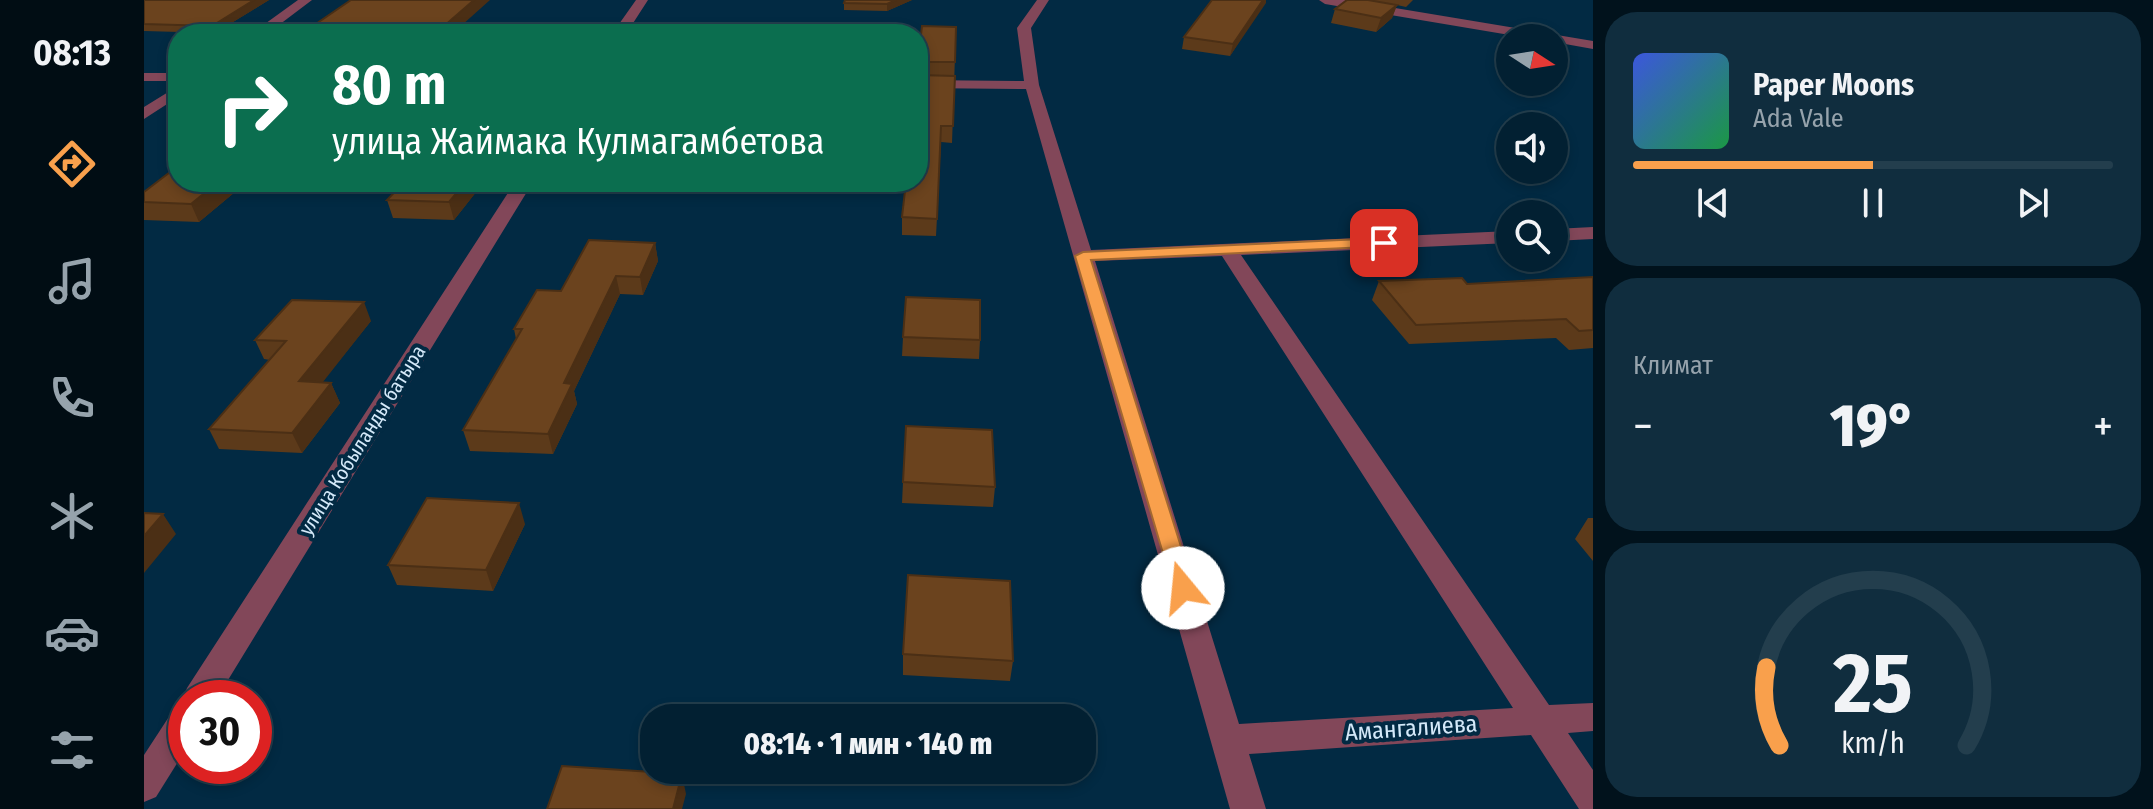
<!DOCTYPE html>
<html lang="ru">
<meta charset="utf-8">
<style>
body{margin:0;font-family:"Fira Sans Condensed",sans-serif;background:#102d3e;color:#f1f3f6;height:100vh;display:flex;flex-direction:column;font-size:30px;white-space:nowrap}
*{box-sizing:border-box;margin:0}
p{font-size:26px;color:#96a3ac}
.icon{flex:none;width:44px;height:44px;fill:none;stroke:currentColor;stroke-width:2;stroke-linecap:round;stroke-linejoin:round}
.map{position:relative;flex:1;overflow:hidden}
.side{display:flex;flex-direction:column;gap:12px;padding:12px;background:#01121c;width:560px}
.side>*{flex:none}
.banner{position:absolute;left:24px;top:24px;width:760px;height:168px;border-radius:32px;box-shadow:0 4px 12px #0003,0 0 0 2px #233e4d;background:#0b6e4f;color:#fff;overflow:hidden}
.needle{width:52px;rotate:102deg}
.controls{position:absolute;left:1352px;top:24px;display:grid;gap:16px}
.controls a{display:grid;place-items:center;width:72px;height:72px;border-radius:50%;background:#022032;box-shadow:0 4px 12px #0003,0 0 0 2px #233e4d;font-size:40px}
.speed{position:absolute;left:24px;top:680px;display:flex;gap:16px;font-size:40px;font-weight:700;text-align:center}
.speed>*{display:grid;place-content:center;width:104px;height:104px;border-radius:50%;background:#022032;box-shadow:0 4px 12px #0003,0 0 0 2px #233e4d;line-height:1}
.speed .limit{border:12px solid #d22;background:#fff;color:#111}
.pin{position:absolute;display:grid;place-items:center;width:68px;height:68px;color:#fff;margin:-34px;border-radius:16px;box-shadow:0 4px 12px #0006}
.me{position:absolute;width:88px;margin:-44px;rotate:343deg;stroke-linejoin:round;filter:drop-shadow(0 0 6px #0008)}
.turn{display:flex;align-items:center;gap:28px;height:168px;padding:0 32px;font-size:36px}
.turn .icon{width:104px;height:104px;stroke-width:2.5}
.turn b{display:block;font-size:56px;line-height:68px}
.big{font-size:60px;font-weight:800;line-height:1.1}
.side .widget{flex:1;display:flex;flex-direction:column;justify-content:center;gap:12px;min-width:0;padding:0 28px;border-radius:32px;background:#102d3e}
.side .dial{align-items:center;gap:0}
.dial svg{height:208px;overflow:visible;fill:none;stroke:#233e4d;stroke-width:7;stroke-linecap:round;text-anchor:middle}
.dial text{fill:#f1f3f6;stroke:none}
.song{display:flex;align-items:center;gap:24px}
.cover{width:96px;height:96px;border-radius:12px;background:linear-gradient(135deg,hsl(230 70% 55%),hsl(140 70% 35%))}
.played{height:8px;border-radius:4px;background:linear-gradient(90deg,#f9a04c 50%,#233e4d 50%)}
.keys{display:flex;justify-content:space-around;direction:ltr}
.heat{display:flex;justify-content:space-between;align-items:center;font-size:44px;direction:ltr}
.trip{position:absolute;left:496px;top:704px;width:456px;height:80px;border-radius:32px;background:#022032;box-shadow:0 4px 12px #0003,0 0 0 2px #233e4d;font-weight:800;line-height:80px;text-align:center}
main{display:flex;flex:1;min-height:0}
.menu{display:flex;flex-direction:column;width:144px;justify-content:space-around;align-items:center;background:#010d14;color:#96a3ac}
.menu .icon{width:56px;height:56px}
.menu .current{color:#f9a04c}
.menu b{font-size:36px;color:#f1f3f6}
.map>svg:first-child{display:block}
</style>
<main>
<nav class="menu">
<b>08:13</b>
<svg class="icon current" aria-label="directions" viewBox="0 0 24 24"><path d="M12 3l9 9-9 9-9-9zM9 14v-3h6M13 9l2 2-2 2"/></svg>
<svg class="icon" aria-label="music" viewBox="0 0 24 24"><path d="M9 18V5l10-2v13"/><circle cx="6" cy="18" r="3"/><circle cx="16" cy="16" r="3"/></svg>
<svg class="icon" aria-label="phone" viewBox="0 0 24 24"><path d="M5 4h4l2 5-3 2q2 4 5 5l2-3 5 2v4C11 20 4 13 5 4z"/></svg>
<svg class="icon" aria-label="climate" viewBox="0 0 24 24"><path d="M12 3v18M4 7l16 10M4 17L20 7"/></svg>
<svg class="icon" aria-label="car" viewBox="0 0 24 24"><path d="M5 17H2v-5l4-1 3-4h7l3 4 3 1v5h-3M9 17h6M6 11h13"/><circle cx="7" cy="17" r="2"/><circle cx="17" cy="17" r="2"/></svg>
<svg class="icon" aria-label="filters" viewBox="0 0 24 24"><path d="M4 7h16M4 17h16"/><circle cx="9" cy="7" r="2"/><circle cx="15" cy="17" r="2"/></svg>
</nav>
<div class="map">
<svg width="1449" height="809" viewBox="0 0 1449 809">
<rect width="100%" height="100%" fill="#022a43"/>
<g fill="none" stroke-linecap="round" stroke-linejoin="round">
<path fill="#824759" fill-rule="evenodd" d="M 154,0 L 168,0 L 123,34 L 107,34 Z
M 492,0 L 504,0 L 482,34 L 468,34 Z
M 893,0 L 905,0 L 887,28 L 895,85 L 947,250 L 1366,231 L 1366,243 L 1097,255 L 1405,705 L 1449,703 L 1449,731 L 1424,733 L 1449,770 L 1449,809 L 1435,809 L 1387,735 L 1105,754 L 1122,809 L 1086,809 L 882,89 L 774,88 L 774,80 L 880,81 L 873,28 ZM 1078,256 L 1369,708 L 1095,724 L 951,261 Z
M 1175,0 L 1203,0 L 1449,41 L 1449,49 L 1410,42 L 1410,38 L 1383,38 L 1181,4 Z
M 0,73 L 34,73 L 34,81 L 0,81 Z
M 34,86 L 34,97 L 0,119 L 0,107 Z
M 371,182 L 389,182 L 73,698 L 42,698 L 42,749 L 12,797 L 0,802 L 0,755 L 30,709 L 42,705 L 39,698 L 43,688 Z
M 1449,227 L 1449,239 L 1410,241 L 1410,229 Z"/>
</g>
<path fill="#5c3a1a" d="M 0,0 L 125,0 L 71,33 L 0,31 Z
M 768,0 L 743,11 L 700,10 L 700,3 Z
M 1068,0 L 1122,0 L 1086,56 L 1038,49 L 1040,37 Z
M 1203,0 L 1269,0 L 1262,7 L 1253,5 L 1248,18 L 1232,32 L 1187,23 L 1191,9 Z
M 812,27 L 808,143 L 797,142 L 792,236 L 758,235 L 758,217 L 774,182 L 774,61 Z
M 163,30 L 308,34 L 164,34 Z
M 103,182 L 55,222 L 0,220 L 0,192 Z
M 260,182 L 340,182 L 310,220 L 249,218 L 243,200 Z
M 511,243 L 514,261 L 499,295 L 476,294 L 430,391 L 433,404 L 409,454 L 326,451 L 319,430 L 372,339 L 370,329 Z
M 1449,277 L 1449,348 L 1425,350 L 1412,338 L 1265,344 L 1228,300 L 1235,281 L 1323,284 Z
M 227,321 L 178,382 L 187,383 L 196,403 L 158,453 L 75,449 L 65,429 L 126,360 L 120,359 L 111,340 Z
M 759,337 L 836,340 L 835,359 L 758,356 Z
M 759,482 L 851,487 L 849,507 L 758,503 Z
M 1444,518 L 1449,518 L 1449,561 L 1431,539 Z
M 381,524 L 349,591 L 253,585 L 244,565 Z
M 759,654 L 869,661 L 866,681 L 759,675 Z"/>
<path fill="#4b2f15" d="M 110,0 L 125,0 L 71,33 L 68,26 Z
M 330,0 L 346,0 L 308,34 L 292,34 Z
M 752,0 L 768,0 L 743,11 L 743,4 Z
M 1119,0 L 1122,0 L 1122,3 L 1086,56 L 1089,44 Z
M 1253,5 L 1248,18 L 1232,32 L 1237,18 Z
M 74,182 L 103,182 L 55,222 L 47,204 Z
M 322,182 L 340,182 L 310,220 L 305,202 Z
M 511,243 L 514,261 L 499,295 L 496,277 Z
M 472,276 L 476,294 L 430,391 L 433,404 L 409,454 L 404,434 L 420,383 Z
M 220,302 L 227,321 L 164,401 L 155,381 Z
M 187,383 L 196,403 L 158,453 L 148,433 Z
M 375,503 L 381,524 L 349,591 L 342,570 Z
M 19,514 L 32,534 L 0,573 L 0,536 Z
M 538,774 L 542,794 L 538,809 L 529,809 Z"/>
<path fill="#6b431e" stroke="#4b2f15" stroke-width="2" d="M 0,0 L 110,0 L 68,26 L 0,24 Z
M 207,0 L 330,0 L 292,33 L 163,30 Z
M 701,0 L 752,0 L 743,4 L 700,3 Z
M 1068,0 L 1119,0 L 1089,44 L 1040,37 Z
M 1203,0 L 1224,0 L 1253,5 L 1237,18 L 1191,9 Z
M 778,26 L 812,27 L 811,62 L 774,62 Z
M 774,75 L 811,76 L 809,126 L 797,126 L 793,219 L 758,217 L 762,182 L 774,182 Z
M 34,166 L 34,182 L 74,182 L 47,204 L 0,202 L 0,192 Z
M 260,182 L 322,182 L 305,202 L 243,200 Z
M 445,240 L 511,243 L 496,277 L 472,276 L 420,383 L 428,384 L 404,434 L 319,430 L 378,329 L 370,329 L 393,290 L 417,291 Z
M 1449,277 L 1449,330 L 1435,331 L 1422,319 L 1272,325 L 1235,281 L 1318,278 L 1323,284 Z
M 762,297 L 836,300 L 836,340 L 759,337 Z
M 148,300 L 220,302 L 155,381 L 187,383 L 148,433 L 65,429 L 142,341 L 111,340 Z
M 762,426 L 848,430 L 851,487 L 759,482 Z
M 283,498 L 375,503 L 342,570 L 244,565 Z
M 0,513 L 19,514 L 0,536 Z
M 764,575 L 866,581 L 869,661 L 759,654 Z
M 418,766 L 538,774 L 529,809 L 403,809 Z"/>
<path fill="#f9a04c" stroke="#a26831" stroke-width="2" d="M 1240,238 L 1247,243 L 1245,246 L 947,260 L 1050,588 L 1047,594 L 1039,597 L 1031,594 L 931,256 L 939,252 Z"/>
<g text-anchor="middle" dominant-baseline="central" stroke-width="8" stroke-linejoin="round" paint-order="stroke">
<g font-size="20" fill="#d4e9f9" stroke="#022a43">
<text transform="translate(218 440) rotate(-58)">улица Кобыланды батыра</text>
</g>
<g font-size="24" fill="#d4e9f9" stroke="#022a43">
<text transform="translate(1267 728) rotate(-4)">Амангалиева</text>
</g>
</g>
</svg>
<div class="controls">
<a><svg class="needle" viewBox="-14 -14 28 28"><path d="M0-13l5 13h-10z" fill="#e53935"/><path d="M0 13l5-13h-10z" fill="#96a3ac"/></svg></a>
<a><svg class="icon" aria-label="sound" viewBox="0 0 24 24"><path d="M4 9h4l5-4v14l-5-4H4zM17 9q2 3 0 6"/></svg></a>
<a><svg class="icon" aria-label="search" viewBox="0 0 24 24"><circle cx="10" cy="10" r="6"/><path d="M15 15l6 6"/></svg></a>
</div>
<div class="speed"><div class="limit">30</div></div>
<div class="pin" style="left:1240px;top:243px;background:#d93025"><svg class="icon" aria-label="arrive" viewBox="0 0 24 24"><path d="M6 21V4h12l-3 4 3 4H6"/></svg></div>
<svg class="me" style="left:1039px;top:588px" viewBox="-20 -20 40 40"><circle r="19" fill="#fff"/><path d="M0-13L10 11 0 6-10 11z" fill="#f9a04c"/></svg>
<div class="trip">08:14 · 1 мин · 140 m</div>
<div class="banner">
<div class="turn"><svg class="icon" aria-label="right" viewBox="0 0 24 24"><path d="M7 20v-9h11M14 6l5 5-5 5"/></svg><div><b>80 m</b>улица Жаймака Кулмагамбетова</div></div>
</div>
</div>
<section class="side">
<div class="widget">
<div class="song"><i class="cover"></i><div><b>Paper Moons</b><p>Ada Vale</p></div></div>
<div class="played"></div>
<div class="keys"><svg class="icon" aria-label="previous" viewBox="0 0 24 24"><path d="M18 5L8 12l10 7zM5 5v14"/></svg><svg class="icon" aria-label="pause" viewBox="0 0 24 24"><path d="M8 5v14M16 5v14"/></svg><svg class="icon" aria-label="next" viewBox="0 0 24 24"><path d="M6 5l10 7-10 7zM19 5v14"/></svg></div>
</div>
<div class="widget"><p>Климат</p>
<div class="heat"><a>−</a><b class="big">19°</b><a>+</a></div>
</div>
<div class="widget dial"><svg viewBox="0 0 100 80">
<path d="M14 69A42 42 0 1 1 86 69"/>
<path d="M14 69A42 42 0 0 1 9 39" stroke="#f9a04c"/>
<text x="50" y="56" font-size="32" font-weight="700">25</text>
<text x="50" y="72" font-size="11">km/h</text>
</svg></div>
</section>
</main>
